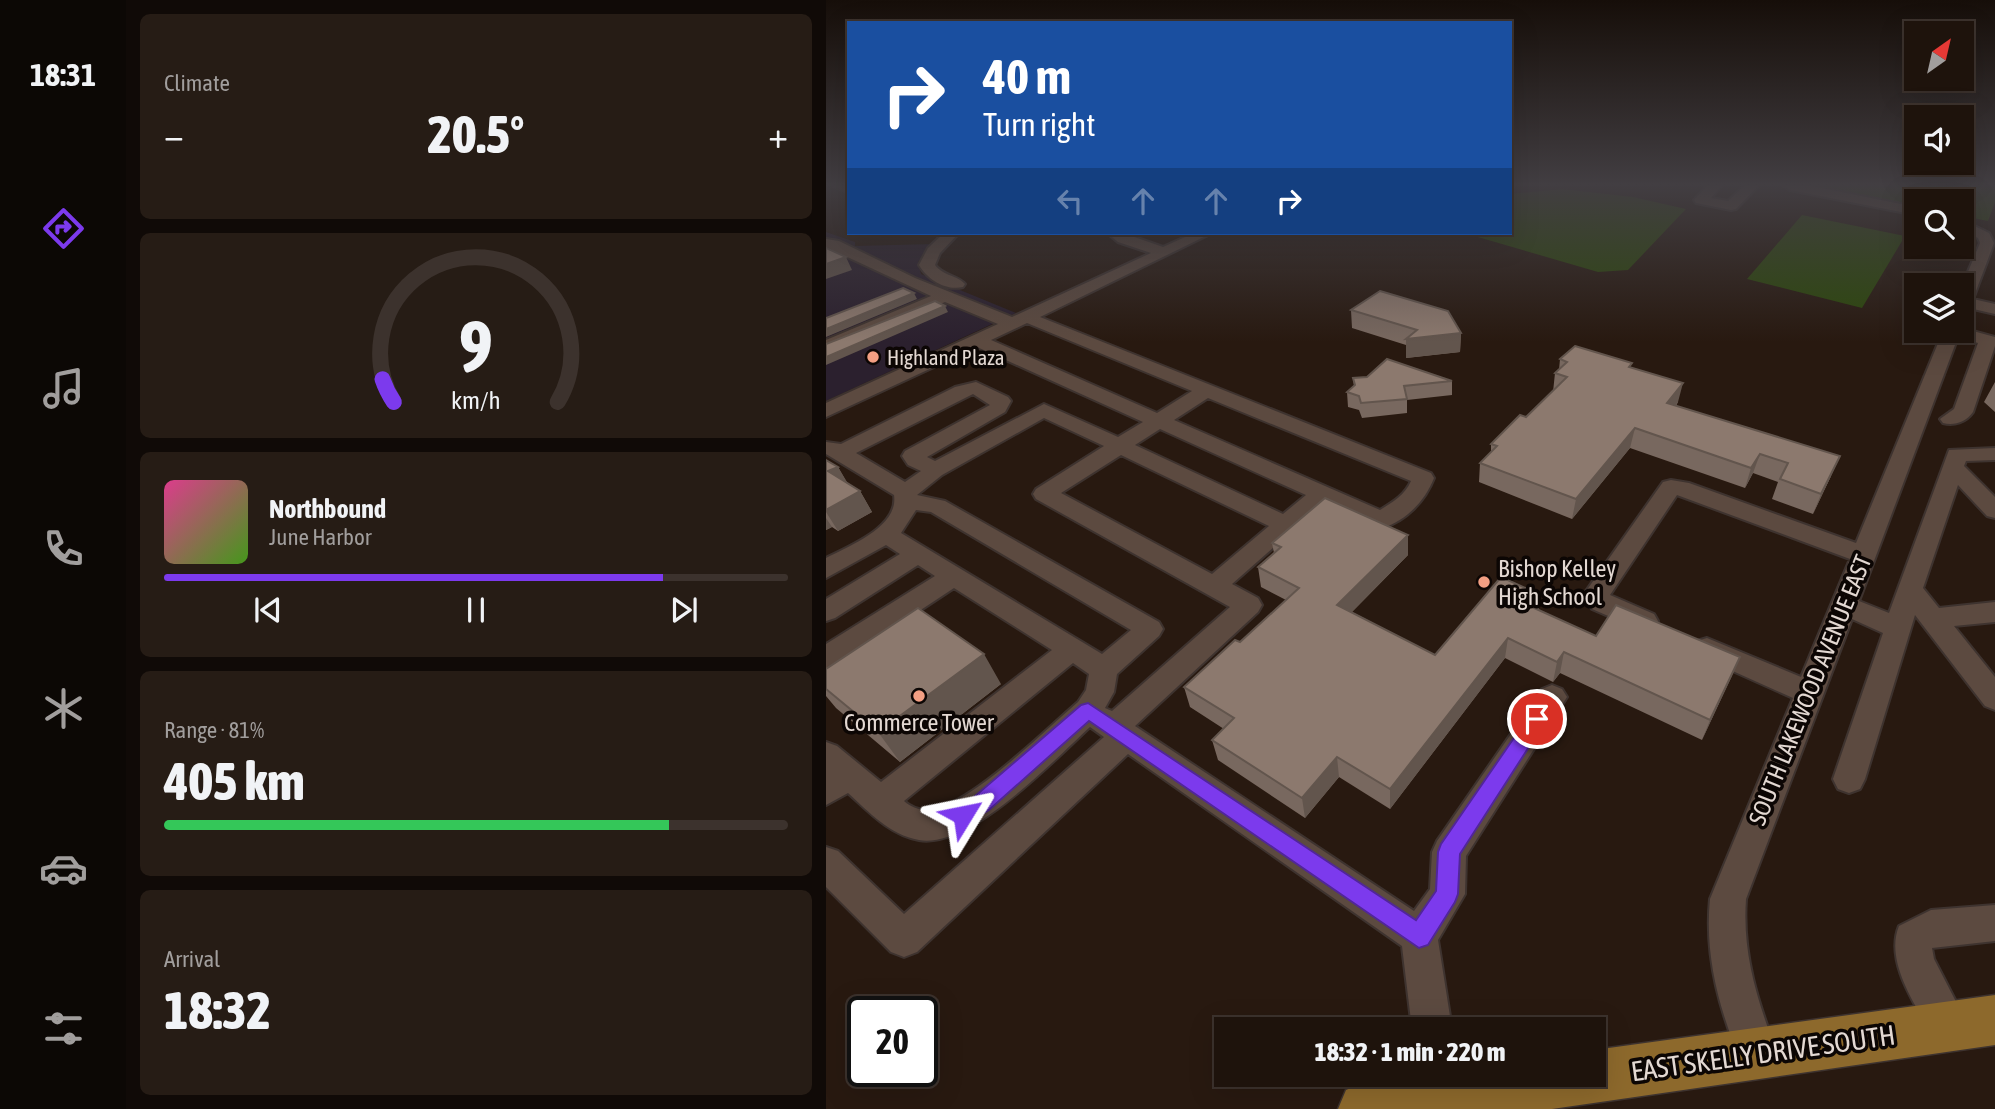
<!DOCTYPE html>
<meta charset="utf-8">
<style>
body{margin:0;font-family:"Asap Condensed",sans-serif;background:#261c15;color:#f1f3f6;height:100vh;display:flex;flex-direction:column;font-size:26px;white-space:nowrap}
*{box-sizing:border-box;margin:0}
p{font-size:23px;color:#a19e9d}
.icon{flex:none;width:38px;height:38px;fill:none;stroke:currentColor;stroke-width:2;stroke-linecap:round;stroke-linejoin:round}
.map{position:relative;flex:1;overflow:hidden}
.details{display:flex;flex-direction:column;gap:14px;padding:14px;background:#100a07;width:700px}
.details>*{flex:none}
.banner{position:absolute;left:21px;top:21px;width:665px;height:214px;border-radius:0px;box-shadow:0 7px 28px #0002,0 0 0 2px #3c322d;background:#1a4fa0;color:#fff;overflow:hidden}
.needle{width:46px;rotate:34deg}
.controls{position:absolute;left:1078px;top:21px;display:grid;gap:14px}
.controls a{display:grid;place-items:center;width:70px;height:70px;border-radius:0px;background:#1e130c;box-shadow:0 7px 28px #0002,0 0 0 2px #3c322d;font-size:35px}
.speed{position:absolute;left:21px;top:996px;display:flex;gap:14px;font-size:35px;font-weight:700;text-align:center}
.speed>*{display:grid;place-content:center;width:91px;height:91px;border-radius:50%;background:#1e130c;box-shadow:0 7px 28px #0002,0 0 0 2px #3c322d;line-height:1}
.speed .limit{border:4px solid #111;border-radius:10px;background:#fff;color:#111}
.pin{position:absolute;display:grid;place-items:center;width:60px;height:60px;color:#fff;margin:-30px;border:4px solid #fff;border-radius:50%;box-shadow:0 2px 7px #0007}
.me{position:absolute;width:77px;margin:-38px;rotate:55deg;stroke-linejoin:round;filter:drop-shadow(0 0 5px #0008)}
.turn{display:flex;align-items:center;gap:24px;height:147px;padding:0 21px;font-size:32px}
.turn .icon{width:91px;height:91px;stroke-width:2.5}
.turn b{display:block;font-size:49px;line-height:60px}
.lanes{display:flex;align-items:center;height:66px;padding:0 21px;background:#0003;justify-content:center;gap:35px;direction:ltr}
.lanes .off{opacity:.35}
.big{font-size:52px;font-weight:800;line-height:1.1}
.details .card{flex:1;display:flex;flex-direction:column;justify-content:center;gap:10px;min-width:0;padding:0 24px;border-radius:10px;background:#261c15}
.details .dial{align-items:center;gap:0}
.dial svg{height:182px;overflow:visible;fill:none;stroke:#3c322d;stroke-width:7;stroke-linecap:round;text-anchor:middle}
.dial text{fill:#f1f3f6;stroke:none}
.song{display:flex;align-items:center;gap:21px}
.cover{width:84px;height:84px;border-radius:10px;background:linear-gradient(135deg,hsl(330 70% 55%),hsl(100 70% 35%))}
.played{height:7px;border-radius:4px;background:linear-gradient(90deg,#7c3aed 80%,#3c322d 80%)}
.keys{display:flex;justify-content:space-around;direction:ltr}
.heat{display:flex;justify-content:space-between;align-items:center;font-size:38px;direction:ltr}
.charge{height:10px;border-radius:5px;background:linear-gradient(90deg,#34c759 81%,#3c322d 0)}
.trip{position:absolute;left:388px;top:1017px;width:392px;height:70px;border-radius:0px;background:#1e130c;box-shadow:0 7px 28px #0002,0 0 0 2px #3c322d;font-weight:800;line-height:70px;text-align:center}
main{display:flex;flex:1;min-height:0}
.tab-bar{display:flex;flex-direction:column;width:126px;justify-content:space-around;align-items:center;background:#0c0805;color:#a19e9d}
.tab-bar .icon{width:49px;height:49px}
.tab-bar .active{color:#7c3aed}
.tab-bar b{font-size:32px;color:#f1f3f6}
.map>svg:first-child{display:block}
</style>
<main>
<nav class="tab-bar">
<b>18:31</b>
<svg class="icon active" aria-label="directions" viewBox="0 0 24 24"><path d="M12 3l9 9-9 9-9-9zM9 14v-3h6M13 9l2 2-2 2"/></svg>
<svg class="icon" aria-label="music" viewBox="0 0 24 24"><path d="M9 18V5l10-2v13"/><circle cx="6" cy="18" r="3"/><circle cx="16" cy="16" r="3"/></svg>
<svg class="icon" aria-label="phone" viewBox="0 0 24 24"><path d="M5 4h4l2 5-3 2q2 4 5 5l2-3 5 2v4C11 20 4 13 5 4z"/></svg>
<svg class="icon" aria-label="climate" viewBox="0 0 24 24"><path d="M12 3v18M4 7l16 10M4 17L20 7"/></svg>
<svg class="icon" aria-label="car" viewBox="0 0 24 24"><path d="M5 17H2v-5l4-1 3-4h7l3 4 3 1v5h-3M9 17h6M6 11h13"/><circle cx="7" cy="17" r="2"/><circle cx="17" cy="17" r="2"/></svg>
<svg class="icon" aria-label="filters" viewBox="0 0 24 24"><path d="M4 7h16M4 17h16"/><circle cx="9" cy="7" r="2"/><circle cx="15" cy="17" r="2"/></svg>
</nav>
<section class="details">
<div class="card"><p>Climate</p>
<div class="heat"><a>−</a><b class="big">20.5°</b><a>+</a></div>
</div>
<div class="card dial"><svg viewBox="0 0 100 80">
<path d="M14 69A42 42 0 1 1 86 69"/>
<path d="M14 69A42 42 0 0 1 9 59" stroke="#7c3aed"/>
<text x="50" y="56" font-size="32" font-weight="700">9</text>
<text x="50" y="72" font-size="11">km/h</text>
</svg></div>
<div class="card">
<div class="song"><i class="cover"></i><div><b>Northbound</b><p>June Harbor</p></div></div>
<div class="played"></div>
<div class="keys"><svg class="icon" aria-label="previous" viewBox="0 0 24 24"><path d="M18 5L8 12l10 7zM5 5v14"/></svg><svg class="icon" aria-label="pause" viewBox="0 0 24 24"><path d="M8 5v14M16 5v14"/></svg><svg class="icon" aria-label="next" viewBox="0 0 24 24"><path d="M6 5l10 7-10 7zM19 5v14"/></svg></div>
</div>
<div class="card"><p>Range · 81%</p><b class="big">405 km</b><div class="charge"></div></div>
<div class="card"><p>Arrival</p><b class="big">18:32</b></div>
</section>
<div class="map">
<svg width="1169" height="1109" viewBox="0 0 1169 1109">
<rect width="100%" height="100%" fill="#281910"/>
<path fill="#2b202e" d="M 0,232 L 29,242 L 29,246 L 107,244 L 92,262 L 95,274 L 190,313 L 0,401 Z"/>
<path fill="#2c480a" d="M 984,186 L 1169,186 L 1169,202 L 1162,221 L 1136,216 L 1136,201 L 1090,201 L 1090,207 Z
M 736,189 L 807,197 L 860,209 L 802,270 L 772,272 L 638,233 L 684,233 L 684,194 Z
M 976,215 L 1079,236 L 1036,308 L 921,279 Z"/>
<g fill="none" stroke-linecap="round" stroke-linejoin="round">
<g stroke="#3e332f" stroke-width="4">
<path id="minor" d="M 7,186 L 23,186 L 23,193 Z
M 881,186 L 895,186 L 885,198 L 902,201 L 918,186 L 932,186 L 910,209 L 905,210 L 870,203 L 868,200 Z
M 958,186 L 985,186 L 1090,207 L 1090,215 L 964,190 Z
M 1136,220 L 1163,233 L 1168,243 L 1147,299 L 1169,304 L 1169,314 L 1143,308 L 1136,311 L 1136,286 L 1154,243 L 1152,238 L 1136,230 Z
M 118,233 L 133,233 L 114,253 L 109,265 C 117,276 131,275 139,284 L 137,287 C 120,291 102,280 93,265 L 102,248 Z
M 281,233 L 297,233 L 337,247 L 368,233 L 386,233 L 214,317 L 605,473 L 608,478 C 599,501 580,521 556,528 L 498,503 L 406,584 L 432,598 L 436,605 L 432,612 L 309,726 L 588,911 L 604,889 L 606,852 L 611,841 L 716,689 L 726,685 L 736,689 L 741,697 L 640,856 L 639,894 L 612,940 L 626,1029 L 586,1029 L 576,946 L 302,754 L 91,952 L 78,957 L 65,952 L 0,887 L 0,847 L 12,851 L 78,914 L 278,737 L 264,727 C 228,760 144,849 93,840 C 64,835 43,812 22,793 L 0,805 L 0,742 L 11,746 L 55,782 L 226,650 L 128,588 L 10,666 L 0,669 L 0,644 L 109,576 L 92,565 L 9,618 L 0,621 L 0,599 L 74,554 L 60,545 L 0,578 L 0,558 C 23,546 73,527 68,495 L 0,454 L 0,442 L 15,444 L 129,387 L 150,382 L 182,397 L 185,401 L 179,412 L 101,457 L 109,461 L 218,404 L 292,437 L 317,422 L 151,347 L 0,417 L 0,403 L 172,324 L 119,302 L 0,351 L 0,340 L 105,296 L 0,247 L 0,239 L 13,241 L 89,278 L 186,317 L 325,253 L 292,242 ZM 201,323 L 366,391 L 331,413 L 165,340 ZM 147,394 L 164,405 L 79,451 L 76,456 L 82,465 L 95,471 L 79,482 L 30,453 ZM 382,398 L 585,481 C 579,495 567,502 554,510 L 348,420 ZM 218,418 L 278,446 L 210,489 L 207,494 L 210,499 L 404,607 L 286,711 L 279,708 L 288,692 L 291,674 L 333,636 L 337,629 L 333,622 L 119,501 L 91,495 L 116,475 ZM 334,429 L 480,495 L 457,514 L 309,445 ZM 295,455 L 443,526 L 386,574 L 235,493 ZM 90,510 L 105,512 L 305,630 L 276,654 L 75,533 ZM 247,663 L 263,674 L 260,690 L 252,702 C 216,733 156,793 114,808 C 101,812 88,810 78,801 Z
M 1136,328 L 1169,337 L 1169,346 L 1147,412 C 1140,422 1128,426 1117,423 L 1114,419 L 1128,409 L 1152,343 L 1132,337 L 1033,601 L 1063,613 L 1123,450 L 1169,448 L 1169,460 L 1140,461 L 1138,466 L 1169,497 L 1169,518 L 1161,516 L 1132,485 L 1097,588 L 1113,608 L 1169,602 L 1169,622 L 1128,626 L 1169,677 L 1169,710 L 1159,706 L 1089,615 L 1039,779 L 1034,789 L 1023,793 L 1012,789 L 1007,779 L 1057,633 L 1026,619 L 920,899 C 916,955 932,1003 952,1055 L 946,1069 L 932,1075 L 918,1069 C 895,1015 878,959 884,899 L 967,698 L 871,655 L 867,648 L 871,641 L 881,638 L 975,677 L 1024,559 L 851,495 L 784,595 L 828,614 L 832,621 L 828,628 L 819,631 L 810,628 L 766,609 L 758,594 L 837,482 L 845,480 L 863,483 L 1030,543 L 1117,331 L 1136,331 Z
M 1169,905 L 1169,941 L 1106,948 L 1108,959 L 1143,1027 L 1137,1041 L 1123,1047 L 1109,1041 C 1092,1008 1058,963 1073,926 L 1105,910 Z"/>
</g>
<g stroke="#3e332f" stroke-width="3">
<path id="major" d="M 1169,995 L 1169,1045 L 726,1109 L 512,1109 L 520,1090 L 539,1082 L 593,1074 L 768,1074 L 768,1050 Z"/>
</g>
<use href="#minor" fill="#5c4a40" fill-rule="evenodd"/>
<use href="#major" fill="#8d692c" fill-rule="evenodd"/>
</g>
<path fill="#78685f" d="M 525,310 L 635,333 L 634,352 L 580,358 L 580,345 L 526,328 Z
M 734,359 L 805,367 L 852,402 L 850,406 L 1005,476 L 987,514 L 946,499 L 952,482 L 927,473 L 919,488 L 804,448 L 746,519 L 653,482 L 654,463 L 665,452 L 665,444 L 700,417 L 727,392 L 729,373 L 733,370 Z
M 527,378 L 626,381 L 626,395 L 581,400 L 581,413 L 536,418 L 533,410 L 522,407 L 521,392 L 528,386 Z
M 1169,382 L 1169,412 L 1158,402 Z
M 0,460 L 12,467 L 21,483 L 34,491 L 46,512 L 12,531 L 6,527 L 0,530 Z
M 446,543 L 582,555 L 526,612 L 609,655 L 713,610 L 770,636 L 914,657 L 876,740 L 734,673 L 727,682 L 679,658 L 564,809 L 513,777 L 479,818 L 392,760 L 386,740 L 398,729 L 364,707 L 358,687 L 414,642 L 460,600 L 435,587 L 432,567 L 448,553 Z
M 0,669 L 175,684 L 74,762 L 10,708 L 0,696 Z"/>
<path fill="#62554d" d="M 20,257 L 26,270 L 0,279 L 0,264 Z
M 88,293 L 91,299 L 0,337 L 0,329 Z
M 119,306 L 122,312 L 0,365 L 0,357 Z
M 635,333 L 634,352 L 580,358 L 580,339 Z
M 857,383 L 852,402 L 836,422 L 841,403 Z
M 809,428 L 804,448 L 746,519 L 750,499 Z
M 934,454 L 927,473 L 919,488 L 925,468 Z
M 1014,456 L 1005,476 L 987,514 L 995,494 Z
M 12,467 L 24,487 L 2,471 Z
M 34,491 L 46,512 L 12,531 L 0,512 L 0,510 Z
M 0,518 L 6,527 L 0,530 Z
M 582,535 L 582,555 L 513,625 L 511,605 Z
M 715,595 L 712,615 L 706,607 Z
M 682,638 L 679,658 L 564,809 L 564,789 Z
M 738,652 L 734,673 L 727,682 L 731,662 Z
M 158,654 L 175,684 L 74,762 L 52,732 Z
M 914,657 L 905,678 L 876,740 L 884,720 Z
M 511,757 L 513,777 L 479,818 L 476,798 Z"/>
<path fill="#8c796e" stroke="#62554d" stroke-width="2" d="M 0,248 L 20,257 L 0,264 Z
M 77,288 L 88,293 L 0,329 L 0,318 Z
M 554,291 L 622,311 L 635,333 L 580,339 L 591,330 L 525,310 Z
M 109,301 L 119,306 L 0,357 L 0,344 Z
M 749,346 L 806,363 L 803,367 L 857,383 L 841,403 L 1014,456 L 995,494 L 954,479 L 962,463 L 934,454 L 925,468 L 809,428 L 750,499 L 654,463 L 671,446 L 665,444 L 694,415 L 700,417 L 741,377 L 729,373 L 741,362 L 734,359 Z
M 561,359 L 626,381 L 578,386 L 581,399 L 535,403 L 533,396 L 521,392 L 529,385 L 527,378 L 541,377 Z
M 0,460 L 12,467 L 2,471 L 34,491 L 0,510 Z
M 499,498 L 582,535 L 511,605 L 609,655 L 675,577 L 715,595 L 706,607 L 770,636 L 790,605 L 914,657 L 884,720 L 738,652 L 731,662 L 682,638 L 564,789 L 511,757 L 476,798 L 386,740 L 408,718 L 358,687 L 409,640 L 414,642 L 473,588 L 432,567 L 455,547 L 446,543 Z
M 92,608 L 158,654 L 52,732 L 0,689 L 0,669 Z"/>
<linearGradient id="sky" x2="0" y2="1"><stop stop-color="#160e09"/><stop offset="0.54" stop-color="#423e42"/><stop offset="1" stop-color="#423e42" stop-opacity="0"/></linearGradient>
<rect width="1169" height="342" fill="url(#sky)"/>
<path fill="#7c3aed" stroke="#51269a" stroke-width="2" d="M 262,703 L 590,920 L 610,891 L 612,852 L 615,844 L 705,713 L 711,711 L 718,713 L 721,719 L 634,854 L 632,894 L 629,902 L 602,945 L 593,948 L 263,721 L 163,810 L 137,825 L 129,822 L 126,815 L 129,808 L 148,797 L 255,705 Z"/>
<g fill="#f39f83" stroke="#0c0604" stroke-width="2.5">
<circle cx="47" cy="357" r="7"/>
<circle cx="658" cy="582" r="7"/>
<circle cx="93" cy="696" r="7"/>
</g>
<g text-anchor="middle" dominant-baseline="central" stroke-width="7" stroke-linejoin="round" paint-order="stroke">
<g font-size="21" fill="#e3d8d2" stroke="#0c0604" text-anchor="start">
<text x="61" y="357">Highland Plaza</text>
</g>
<g font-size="24" fill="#e3d8d2" stroke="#0c0604" text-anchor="start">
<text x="672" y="568">Bishop Kelley<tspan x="672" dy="28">High School</tspan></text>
<text x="93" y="722" text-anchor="middle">Commerce Tower</text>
</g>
<g font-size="24" fill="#e3d8d2" stroke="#0c0604">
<text transform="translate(984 690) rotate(-68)">SOUTH LAKEWOOD AVENUE EAST</text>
</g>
<g font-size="28" fill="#e3d8d2" stroke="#0c0604">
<text transform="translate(937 1053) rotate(-8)">EAST SKELLY DRIVE SOUTH</text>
</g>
</g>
</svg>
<div class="controls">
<a><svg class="needle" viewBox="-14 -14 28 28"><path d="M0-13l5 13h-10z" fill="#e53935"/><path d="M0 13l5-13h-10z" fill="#a19e9d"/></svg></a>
<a><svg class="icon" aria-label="sound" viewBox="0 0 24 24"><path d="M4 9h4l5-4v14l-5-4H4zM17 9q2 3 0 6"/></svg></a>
<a><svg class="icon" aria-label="search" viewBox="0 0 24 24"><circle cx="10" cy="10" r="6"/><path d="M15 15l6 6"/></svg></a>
<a><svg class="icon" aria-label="layers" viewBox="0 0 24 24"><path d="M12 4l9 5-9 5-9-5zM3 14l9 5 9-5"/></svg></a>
</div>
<div class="speed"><div class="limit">20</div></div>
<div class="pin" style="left:711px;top:719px;background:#d93025"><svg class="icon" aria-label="arrive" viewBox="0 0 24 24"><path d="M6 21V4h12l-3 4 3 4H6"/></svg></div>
<svg class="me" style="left:137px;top:815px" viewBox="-20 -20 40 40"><path d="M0-17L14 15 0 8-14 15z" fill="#7c3aed" stroke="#fff" stroke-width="4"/></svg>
<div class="trip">18:32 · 1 min · 220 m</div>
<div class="banner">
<div class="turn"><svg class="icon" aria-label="right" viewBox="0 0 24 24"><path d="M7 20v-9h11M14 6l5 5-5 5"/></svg><div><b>40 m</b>Turn right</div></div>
<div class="lanes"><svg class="icon off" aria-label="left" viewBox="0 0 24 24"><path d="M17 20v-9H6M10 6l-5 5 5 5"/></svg><svg class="icon off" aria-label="ahead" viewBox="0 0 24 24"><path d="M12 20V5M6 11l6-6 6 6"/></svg><svg class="icon off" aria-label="ahead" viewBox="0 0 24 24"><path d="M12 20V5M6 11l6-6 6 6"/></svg><svg class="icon" aria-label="right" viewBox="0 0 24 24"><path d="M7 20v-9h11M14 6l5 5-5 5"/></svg></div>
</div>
</div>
</main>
